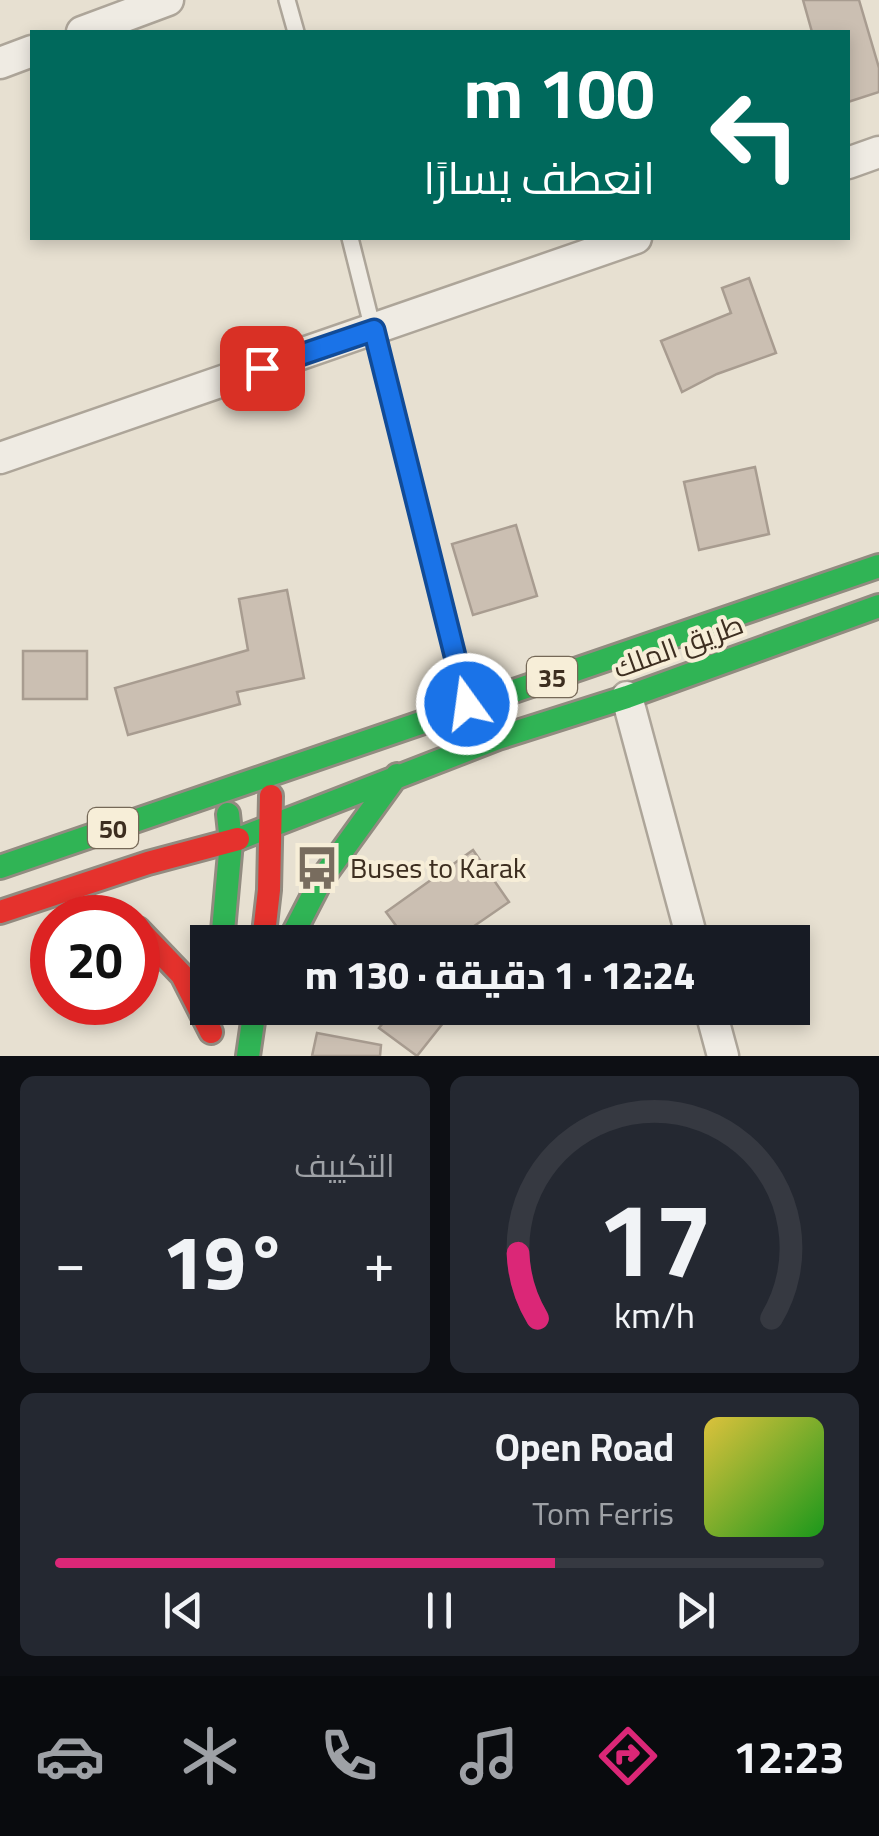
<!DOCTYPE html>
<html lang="ar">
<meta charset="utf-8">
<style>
body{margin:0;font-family:Georgia,Cairo,serif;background:#242831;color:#f1f3f6;direction:rtl;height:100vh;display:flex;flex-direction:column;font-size:38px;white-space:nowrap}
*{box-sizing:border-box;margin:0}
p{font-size:32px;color:#9ea1a6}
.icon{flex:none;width:55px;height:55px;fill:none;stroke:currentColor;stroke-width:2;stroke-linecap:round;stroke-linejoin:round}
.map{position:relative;height:1056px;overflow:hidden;direction:ltr}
.details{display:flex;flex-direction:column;gap:20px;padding:20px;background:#0d0f14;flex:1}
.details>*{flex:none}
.top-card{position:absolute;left:30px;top:30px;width:820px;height:210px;border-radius:0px;box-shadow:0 5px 15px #0003;direction:rtl;background:#00695c;color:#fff;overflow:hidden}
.speed{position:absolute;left:30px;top:895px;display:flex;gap:20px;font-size:50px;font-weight:700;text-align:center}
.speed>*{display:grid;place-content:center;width:130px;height:130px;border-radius:50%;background:#171b24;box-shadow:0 5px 15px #0003;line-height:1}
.speed .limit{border:15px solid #d22;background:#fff;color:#111}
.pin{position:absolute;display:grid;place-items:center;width:85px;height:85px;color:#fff;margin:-42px;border-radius:20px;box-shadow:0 5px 15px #0006}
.me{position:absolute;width:110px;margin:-55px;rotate:346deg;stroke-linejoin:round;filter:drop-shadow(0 0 8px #0008)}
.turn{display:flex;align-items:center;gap:35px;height:210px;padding:0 30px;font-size:45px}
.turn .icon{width:130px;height:130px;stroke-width:2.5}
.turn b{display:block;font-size:70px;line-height:85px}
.big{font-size:75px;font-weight:800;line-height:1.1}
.details .widget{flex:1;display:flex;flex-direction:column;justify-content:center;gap:15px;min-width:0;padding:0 35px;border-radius:15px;background:#242831}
.details .dial{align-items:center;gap:0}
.dial svg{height:260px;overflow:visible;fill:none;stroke:#363941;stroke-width:7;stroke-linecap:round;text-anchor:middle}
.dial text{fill:#f1f3f6;stroke:none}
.song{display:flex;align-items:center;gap:30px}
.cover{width:120px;height:120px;border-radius:15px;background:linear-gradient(135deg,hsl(50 70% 55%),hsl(120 70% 35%))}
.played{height:10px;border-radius:5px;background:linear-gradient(90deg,#db2777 65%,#363941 65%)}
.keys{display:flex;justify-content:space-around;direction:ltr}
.heat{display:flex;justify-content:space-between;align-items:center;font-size:55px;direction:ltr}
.details .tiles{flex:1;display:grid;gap:20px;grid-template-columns:1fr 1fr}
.widget:last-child{grid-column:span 2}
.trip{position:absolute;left:190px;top:925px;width:620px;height:100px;border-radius:0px;background:#171b24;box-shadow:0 5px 15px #0003;font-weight:800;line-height:100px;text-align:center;direction:rtl}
.tabs{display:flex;height:160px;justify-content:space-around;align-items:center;background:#090b0e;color:#9ea1a6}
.tabs .icon{width:70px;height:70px}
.tabs .selected{color:#db2777}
.tabs b{font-size:45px;color:#f1f3f6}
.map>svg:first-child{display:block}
</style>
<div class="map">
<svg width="879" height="1056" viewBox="0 0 879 1056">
<rect width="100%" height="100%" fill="#e7e0d1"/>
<path fill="#cbbfb2" stroke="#a89c90" stroke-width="2.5" d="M 803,0 L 859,0 L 879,68 L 879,92 L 848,102 L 848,32 L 812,32 Z
M 749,278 L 776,353 L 717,374 L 682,392 L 661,341 L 731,313 L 722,288 Z
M 755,467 L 769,534 L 699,550 L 684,482 Z
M 516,525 L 537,596 L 473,615 L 452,544 Z
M 287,590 L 304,678 L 237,692 L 240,704 L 128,735 L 115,688 L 248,650 L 239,599 Z
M 23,651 L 87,651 L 87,699 L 23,699 Z
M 473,850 L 509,902 L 451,942 L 408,942 L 386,912 Z
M 395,1008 L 455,1008 L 417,1056 L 379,1028 Z
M 317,1033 L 381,1045 L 380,1056 L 312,1056 Z"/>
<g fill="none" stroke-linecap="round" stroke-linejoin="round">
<g stroke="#ada599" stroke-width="20">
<path id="lane" d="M 287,0 L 296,32
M 350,238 L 467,704"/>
</g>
<g stroke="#ada599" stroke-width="35">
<path id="street" d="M 82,32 L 168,0
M 0,63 L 32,51
M 848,163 L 879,152
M 0,458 L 636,238
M 627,697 L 693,942
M 710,1008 L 723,1056"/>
</g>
<g stroke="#928b80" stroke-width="28">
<path id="fast" d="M 238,839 L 498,738 L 627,697 L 879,606
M 0,867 L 879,566
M 222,942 L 231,842 L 228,814
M 289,942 L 321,880 L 397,775
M 248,1056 L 255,1008"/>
</g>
<g stroke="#928b80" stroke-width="28">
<path id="jam" d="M 0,912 L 148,863 L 238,839
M 138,929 L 182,975 L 211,1032
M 263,942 L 269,890 L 271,796"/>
</g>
<use href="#lane" stroke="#efebe3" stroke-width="15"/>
<use href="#street" stroke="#efebe3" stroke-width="30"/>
<use href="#fast" stroke="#30b455" stroke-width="22"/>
<use href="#jam" stroke="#e5322d" stroke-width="22"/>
</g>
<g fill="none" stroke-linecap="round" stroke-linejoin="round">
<g stroke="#114b97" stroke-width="25">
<path id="route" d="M 262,368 L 374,330 L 467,704"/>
</g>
<use href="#route" stroke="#1a73e8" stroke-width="18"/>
</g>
<defs>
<g id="bus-bare" transform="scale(3.45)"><path d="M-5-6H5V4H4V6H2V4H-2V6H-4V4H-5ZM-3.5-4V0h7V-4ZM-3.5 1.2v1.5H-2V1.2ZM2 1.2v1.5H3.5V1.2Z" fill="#786c5e" stroke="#f7eed8" stroke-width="2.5" paint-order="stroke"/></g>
</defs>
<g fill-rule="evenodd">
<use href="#bus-bare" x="317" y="868"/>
</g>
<g text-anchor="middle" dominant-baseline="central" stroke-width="8" stroke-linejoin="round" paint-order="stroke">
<g fill="#f7eed8" stroke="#756857" stroke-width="2.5">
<rect x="527" y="657" width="50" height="40" rx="8"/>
<rect x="88" y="808" width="50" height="40" rx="8"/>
</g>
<g font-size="25" font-weight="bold" fill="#3d2e20">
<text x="552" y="677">35</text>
<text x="113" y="828">50</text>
</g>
<g font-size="28" fill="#3d2e20" stroke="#f7eed8">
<text transform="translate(678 646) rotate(-20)">طريق الملك</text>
</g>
<g font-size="28" fill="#3d2e20" stroke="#f7eed8" text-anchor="start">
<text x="350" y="868">Buses to Karak</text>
</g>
</g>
</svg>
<div class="speed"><div class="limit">20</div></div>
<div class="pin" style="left:262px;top:368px;background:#d93025"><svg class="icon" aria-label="arrive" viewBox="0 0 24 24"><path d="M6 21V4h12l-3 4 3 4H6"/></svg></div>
<svg class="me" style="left:467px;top:704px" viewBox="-20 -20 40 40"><circle r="17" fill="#1a73e8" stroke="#fff" stroke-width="3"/><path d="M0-11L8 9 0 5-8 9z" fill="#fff"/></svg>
<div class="trip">12:24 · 1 دقيقة · 130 m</div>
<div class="top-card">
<div class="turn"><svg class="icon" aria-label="left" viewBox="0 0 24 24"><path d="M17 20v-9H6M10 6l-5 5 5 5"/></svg><div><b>100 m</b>انعطف يسارًا</div></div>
</div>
</div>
<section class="details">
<div class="tiles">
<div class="widget dial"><svg viewBox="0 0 100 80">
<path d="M14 69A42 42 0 1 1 86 69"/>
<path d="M14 69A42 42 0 0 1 8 49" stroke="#db2777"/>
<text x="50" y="56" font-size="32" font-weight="700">17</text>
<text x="50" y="72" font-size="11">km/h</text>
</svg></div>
<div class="widget"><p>التكييف</p>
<div class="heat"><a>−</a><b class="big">19°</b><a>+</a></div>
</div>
<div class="widget">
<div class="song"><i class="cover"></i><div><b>Open Road</b><p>Tom Ferris</p></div></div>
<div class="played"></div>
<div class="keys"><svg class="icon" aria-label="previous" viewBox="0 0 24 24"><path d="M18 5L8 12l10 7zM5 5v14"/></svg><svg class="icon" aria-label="pause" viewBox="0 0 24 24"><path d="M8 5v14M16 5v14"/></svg><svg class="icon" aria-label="next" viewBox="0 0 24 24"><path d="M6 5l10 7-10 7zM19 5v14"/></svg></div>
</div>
</div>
</section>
<nav class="tabs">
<b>12:23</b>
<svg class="icon selected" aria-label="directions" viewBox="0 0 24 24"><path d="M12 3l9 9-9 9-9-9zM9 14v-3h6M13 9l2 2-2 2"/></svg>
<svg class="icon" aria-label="music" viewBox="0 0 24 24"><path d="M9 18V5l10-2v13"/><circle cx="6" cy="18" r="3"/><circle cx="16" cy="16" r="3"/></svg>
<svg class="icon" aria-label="phone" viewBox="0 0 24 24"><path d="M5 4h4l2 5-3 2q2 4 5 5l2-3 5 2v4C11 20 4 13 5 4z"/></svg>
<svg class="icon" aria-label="climate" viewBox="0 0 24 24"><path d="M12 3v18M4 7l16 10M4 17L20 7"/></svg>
<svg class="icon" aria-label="car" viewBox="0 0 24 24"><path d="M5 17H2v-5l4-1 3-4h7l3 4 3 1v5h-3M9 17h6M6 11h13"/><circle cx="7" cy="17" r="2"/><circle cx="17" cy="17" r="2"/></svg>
</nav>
